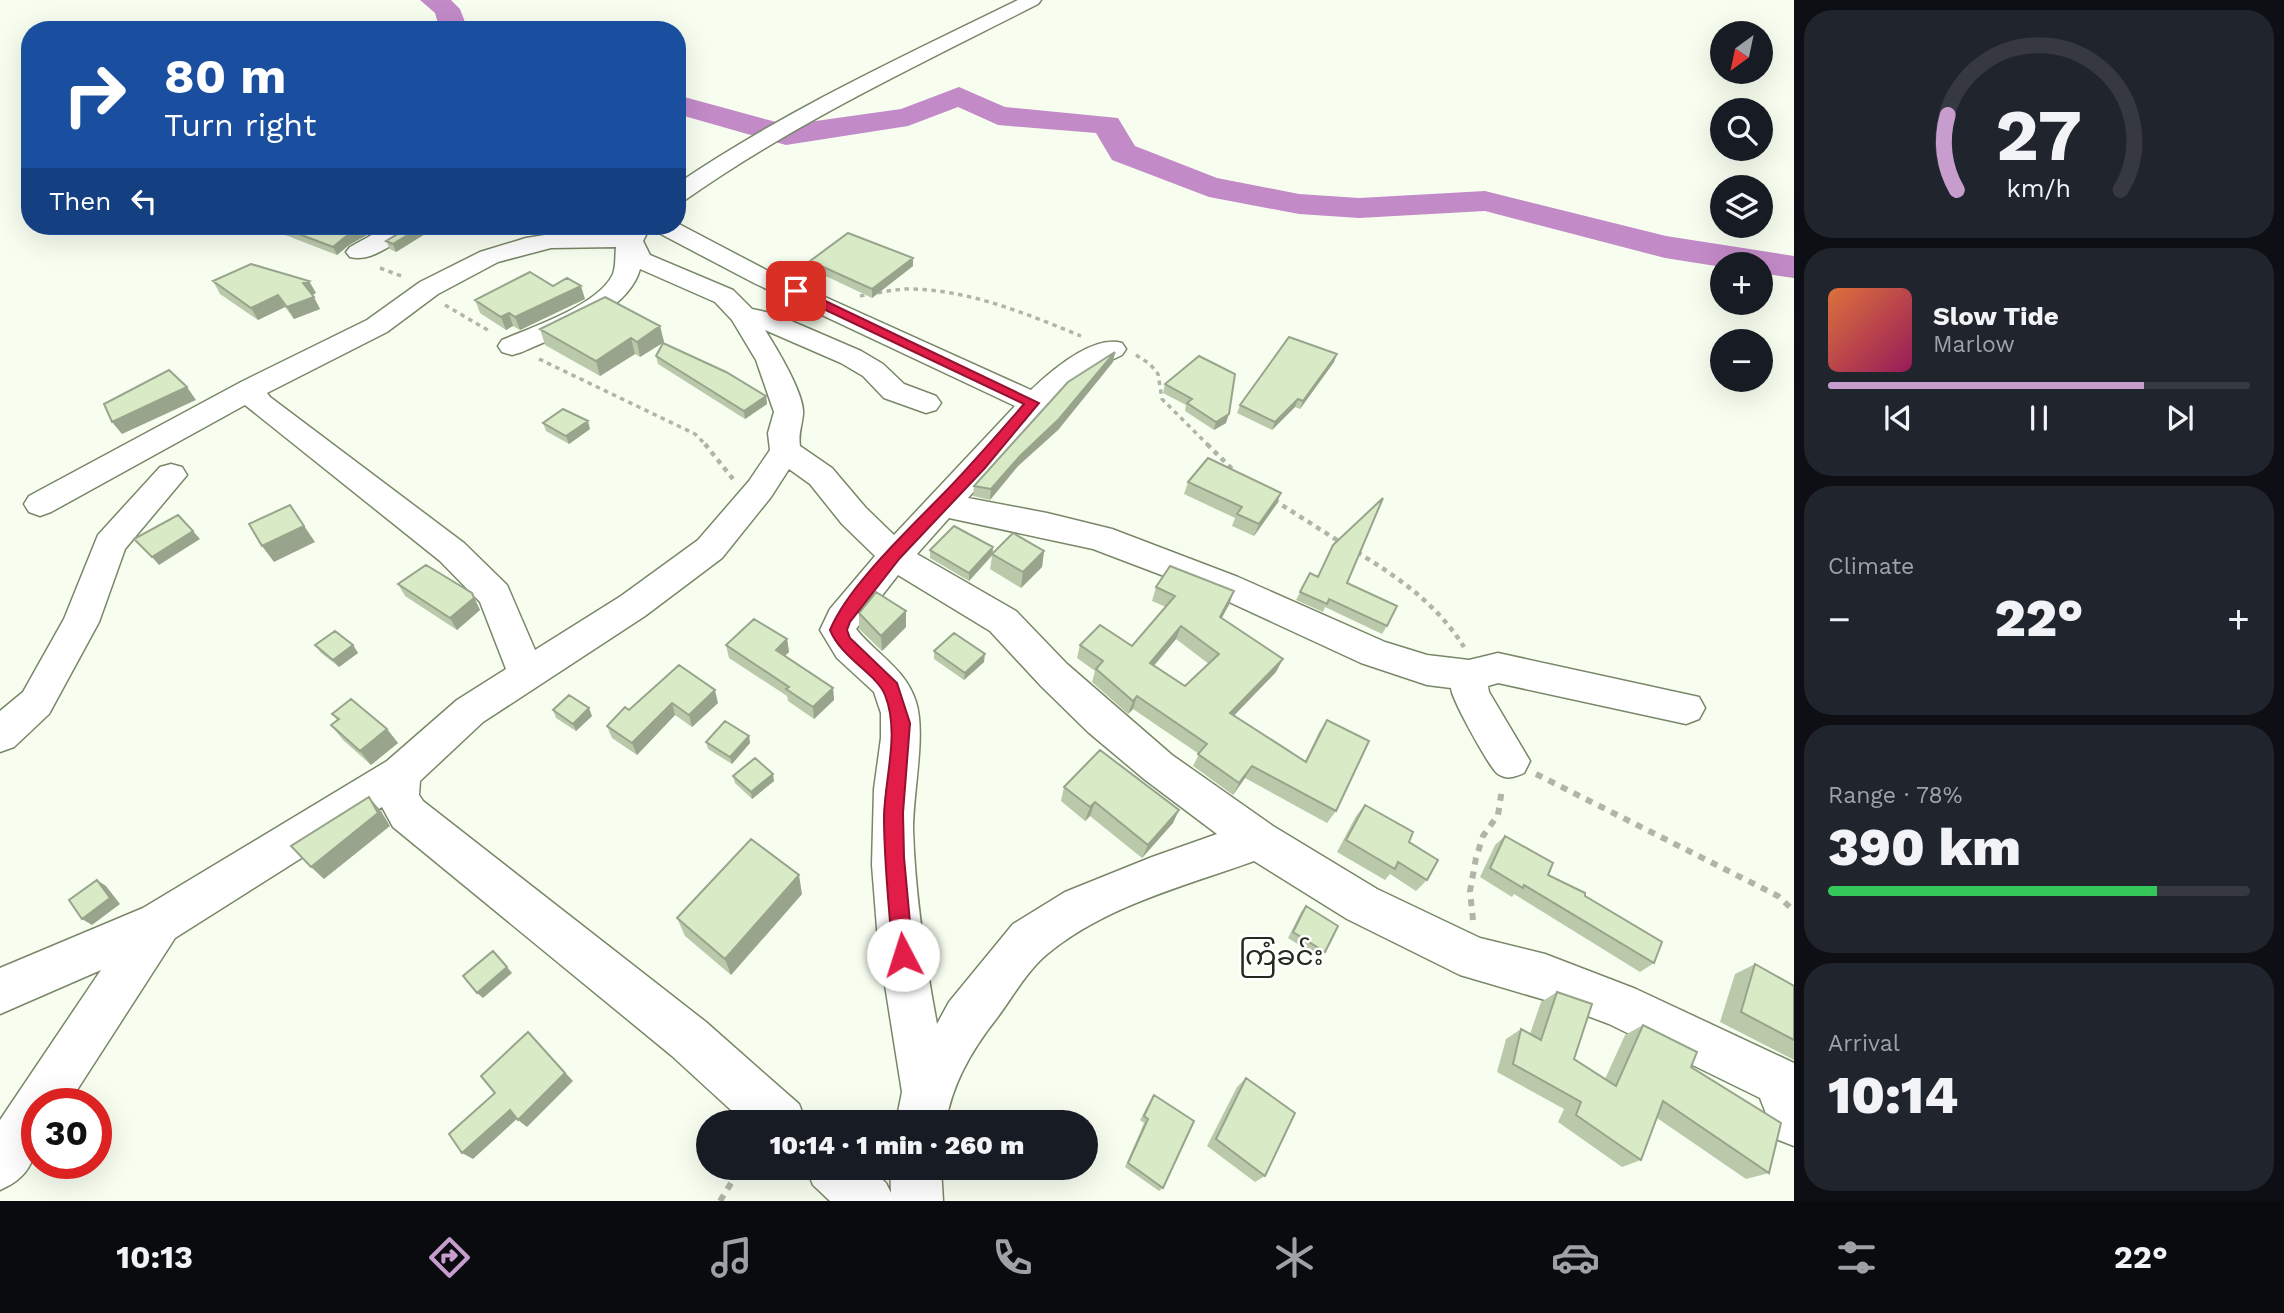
<!DOCTYPE html>
<meta charset="utf-8">
<style>
body{margin:0;font-family:"Work Sans","Noto Sans Myanmar",sans-serif;background:#20242c;color:#f1f3f6;height:100vh;display:flex;flex-direction:column;font-size:26px;white-space:nowrap}
*{box-sizing:border-box;margin:0}
p{font-size:23px;color:#9ea1a6}
.icon{flex:none;width:38px;height:38px;fill:none;stroke:currentColor;stroke-width:2;stroke-linecap:round;stroke-linejoin:round}
.map{position:relative;flex:1;overflow:hidden}
.side{display:flex;flex-direction:column;gap:10px;padding:10px;background:#0d0f14;width:490px}
.side>*{flex:none}
.banner{position:absolute;left:21px;top:21px;width:665px;height:214px;border-radius:28px;box-shadow:0 7px 28px #0002;background:#1a4fa0;color:#fff;overflow:hidden}
.needle{width:46px;rotate:213deg}
.tools{position:absolute;left:1710px;top:21px;display:grid;gap:14px}
.tools a{display:grid;place-items:center;width:63px;height:63px;border-radius:50%;background:#171b24;box-shadow:0 7px 28px #0002;font-size:35px}
.speed{position:absolute;left:21px;top:1088px;display:flex;gap:14px;font-size:35px;font-weight:700;text-align:center}
.speed>*{display:grid;place-content:center;width:91px;height:91px;border-radius:50%;background:#171b24;box-shadow:0 7px 28px #0002;line-height:1}
.speed .limit{border:10px solid #d22;background:#fff;color:#111}
.pin{position:absolute;display:grid;place-items:center;width:60px;height:60px;color:#fff;margin:-30px;border-radius:14px;box-shadow:0 4px 10px #0006}
.me{position:absolute;width:77px;margin:-38px;rotate:355deg;stroke-linejoin:round;filter:drop-shadow(0 0 5px #0008)}
.turn{display:flex;align-items:center;gap:24px;height:147px;padding:0 28px;font-size:32px}
.turn .icon{width:91px;height:91px;stroke-width:2.5}
.turn b{display:block;font-size:49px;line-height:60px}
.then{display:flex;align-items:center;height:66px;padding:0 28px;background:#0003;gap:14px;font-size:26px}
.big{font-size:52px;font-weight:800;line-height:1.1}
.side .tile{flex:1;display:flex;flex-direction:column;justify-content:center;gap:10px;min-width:0;padding:0 24px;border-radius:28px;background:#20242c}
.side .dial{align-items:center;gap:0}
.dial svg{height:182px;overflow:visible;fill:none;stroke:#363941;stroke-width:7;stroke-linecap:round;text-anchor:middle}
.dial text{fill:#f1f3f6;stroke:none}
.song{display:flex;align-items:center;gap:21px}
.cover{width:84px;height:84px;border-radius:10px;background:linear-gradient(135deg,hsl(20 70% 55%),hsl(330 70% 35%))}
.played{height:7px;border-radius:4px;background:linear-gradient(90deg,#c69dcd 75%,#363941 75%)}
.keys{display:flex;justify-content:space-around;direction:ltr}
.heat{display:flex;justify-content:space-between;align-items:center;font-size:38px;direction:ltr}
.charge{height:10px;border-radius:5px;background:linear-gradient(90deg,#34c759 78%,#363941 0)}
.trip{position:absolute;left:696px;top:1110px;width:402px;height:70px;border-radius:35px;background:#171b24;box-shadow:0 7px 28px #0002;font-weight:800;line-height:70px;text-align:center}
.dock{display:flex;height:112px;justify-content:space-around;align-items:center;background:#090b0e;color:#9ea1a6}
.dock .icon{width:49px;height:49px}
.dock .current{color:#c69dcd}
.dock b{font-size:32px;color:#f1f3f6}
main{display:flex;flex:1;min-height:0}
.map>svg:first-child{display:block}
</style>
<main>
<div class="map">
<svg width="1794" height="1201" viewBox="0 0 1794 1201">
<rect width="100%" height="100%" fill="#f7fef0"/>
<g fill="none" stroke-linecap="round" stroke-linejoin="round">
<path fill="#c38ac8" fill-rule="evenodd" d="M 420,0 L 451,0 L 460,9 L 468,30 L 440,30 L 435,13 Z
M 959,87 L 1005,107 L 1118,118 L 1135,146 L 1217,178 L 1299,194 L 1359,198 L 1485,191 L 1666,236 L 1794,256 L 1794,278 L 1760,273 L 1760,264 L 1722,264 L 1722,267 L 1665,258 L 1485,211 L 1359,218 L 1299,214 L 1209,197 L 1112,160 L 1096,133 L 998,125 L 958,107 L 908,126 L 786,145 L 677,114 L 677,95 L 787,125 L 901,109 Z"/>
<g stroke="#788767" stroke-width="3">
<path id="street" d="M 1018,0 L 1041,0 L 1038,4 C 918,65 796,122 685,200 L 677,202 L 677,184 C 784,111 902,57 1018,0 Z
M 677,223 L 772,273 L 1031,390 C 1051,371 1092,335 1122,343 L 1126,349 L 1122,355 L 1101,365 L 1064,391 L 968,498 L 1047,513 L 1112,529 L 1238,577 L 1385,642 L 1427,655 L 1469,660 L 1498,653 L 1699,697 L 1705,708 L 1699,719 L 1686,724 L 1498,683 L 1488,686 L 1489,692 L 1530,761 L 1524,773 C 1515,777 1507,780 1498,774 C 1490,769 1451,698 1451,688 L 1427,685 L 1361,663 L 1214,595 L 1093,549 L 949,518 L 917,554 L 1016,611 L 1067,664 L 1172,755 L 1273,826 L 1377,889 L 1480,938 L 1545,954 L 1636,989 L 1794,1063 L 1794,1146 L 1776,1139 L 1760,1098 L 1609,1024 L 1545,1000 L 1460,975 L 1347,919 L 1254,861 C 1185,886 1104,906 1046,955 C 1027,971 1012,998 997,1018 C 973,1048 952,1084 946,1122 L 896,1122 L 902,1092 L 878,941 L 872,865 L 874,789 L 881,738 L 881,713 L 874,692 L 837,658 L 820,630 L 830,609 L 875,556 L 842,524 L 810,484 L 789,469 L 771,497 L 722,558 L 645,616 L 483,722 L 420,781 L 419,795 L 423,801 L 706,1022 L 799,1104 L 806,1122 L 744,1122 L 672,1056 L 393,827 L 382,807 L 175,938 L 68,1104 L 37,1104 C 37,1143 41,1173 0,1190 L 0,1120 L 101,970 L 0,1014 L 0,968 L 143,908 L 387,761 L 457,700 L 506,669 L 480,602 L 440,561 L 245,405 L 51,512 L 40,516 L 29,512 L 24,504 L 29,496 L 241,382 L 367,320 L 420,282 L 480,252 L 526,238 L 551,234 L 623,232 L 634,226 L 644,228 L 647,233 L 643,241 L 650,255 L 733,290 L 752,309 L 775,314 L 861,351 L 883,364 L 904,384 L 936,396 L 941,403 L 936,410 L 926,413 L 884,398 L 863,376 L 841,363 L 765,330 C 776,347 805,395 803,414 C 802,426 798,434 800,446 L 832,468 L 866,508 L 894,535 L 1015,406 L 754,283 L 655,231 L 652,226 L 677,226 ZM 616,247 C 615,256 616,266 613,274 C 599,305 532,327 502,340 L 498,346 L 502,352 L 512,355 L 522,352 C 559,335 628,313 640,269 L 715,302 L 732,320 L 756,360 L 774,412 L 768,433 L 770,450 L 749,481 L 698,540 L 621,596 L 535,650 L 507,585 L 464,543 L 270,397 L 267,393 L 387,332 L 438,294 L 498,262 L 551,248 ZM 898,575 L 990,631 L 1041,686 L 1088,732 L 1144,779 L 1217,834 L 1152,857 L 1065,892 L 1013,924 L 949,1002 L 937,1024 C 925,960 915,895 913,829 C 913,792 926,734 916,702 C 906,669 877,655 856,629 Z
M 388,226 L 417,226 L 414,231 C 395,242 371,263 350,257 L 346,252 L 350,247 Z
M 171,464 L 182,467 L 187,475 L 125,549 L 99,622 L 49,714 L 14,747 L 0,752 L 0,711 L 23,692 L 64,619 L 98,535 L 160,467 Z
M 806,1167 L 869,1167 L 886,1183 L 891,1193 L 890,1167 L 941,1167 L 943,1201 L 830,1201 L 813,1185 Z"/>
</g>
<path stroke="#afb6a8" stroke-width="3.5" stroke-dasharray="4.5 4.5" stroke-linecap="butt" d="M 380,268 L 404,277
M 860,296 C 876,294 892,289 908,289 C 968,289 1027,314 1081,336
M 445,305 L 491,332
M 1136,355 L 1150,364 L 1158,374 L 1162,399 L 1209,446
M 539,359 L 695,434 L 707,446"/>
<path stroke="#afb6a8" stroke-width="4.5" stroke-dasharray="5 5" stroke-linecap="butt" d="M 705,444 L 733,479
M 1207,444 L 1236,473
M 1274,500 L 1340,542
M 1357,552 C 1399,578 1437,604 1464,647"/>
<path stroke="#afb6a8" stroke-width="6" stroke-dasharray="7 7" stroke-linecap="butt" d="M 1536,774 L 1778,896 L 1794,911
M 1473,920 L 1470,891 L 1476,858 L 1483,836 L 1498,815 L 1502,789
M 720,1201 L 741,1167"/>
<use href="#street" fill="#fff" fill-rule="evenodd"/>
</g>
<path fill="#bbc9ab" fill-rule="evenodd" d="M 262,226 L 383,226 L 349,245 L 337,255 Z
M 438,226 L 396,252 L 390,249 L 386,241 Z
M 810,261 L 913,266 L 872,298 L 811,269 Z
M 213,281 L 309,281 L 316,293 L 312,295 L 320,309 L 294,319 L 285,307 L 258,320 L 220,294 Z
M 553,286 L 585,299 L 520,330 L 513,326 L 506,330 L 480,313 L 475,300 Z
M 660,326 L 664,342 L 640,357 L 635,354 L 600,376 L 545,345 L 540,329 Z
M 1115,352 L 1113,362 L 1058,430 L 1018,466 L 990,500 L 973,496 L 974,486 Z
M 656,356 L 766,396 L 767,404 L 745,419 L 658,364 Z
M 1199,356 L 1226,423 L 1214,430 L 1185,411 L 1186,405 L 1163,393 L 1165,384 Z
M 1334,362 L 1300,409 L 1295,407 L 1272,430 L 1237,413 L 1240,405 Z
M 543,423 L 590,429 L 569,444 L 546,431 Z
M 1188,482 L 1281,493 L 1276,505 L 1254,536 L 1232,526 L 1235,518 L 1184,494 Z
M 993,547 L 993,553 L 1044,551 L 1042,567 L 1021,588 L 990,569 L 992,556 L 969,581 L 930,558 L 930,550 Z
M 1310,573 L 1318,577 L 1347,583 L 1387,626 L 1382,634 L 1325,607 L 1323,612 L 1296,600 Z
M 398,584 L 472,593 L 480,610 L 457,630 L 405,596 Z
M 1156,587 L 1234,591 L 1222,618 L 1276,672 L 1233,716 L 1305,761 L 1319,732 L 1327,720 L 1336,811 L 1327,823 L 1245,778 L 1233,795 L 1193,766 L 1199,754 L 1133,709 L 1128,714 L 1092,682 L 1095,671 L 1077,658 L 1080,645 L 1132,646 L 1166,607 L 1152,601 ZM 1176,639 L 1209,664 L 1185,686 L 1154,666 Z
M 859,613 L 906,627 L 882,651 L 859,629 Z
M 787,639 L 789,652 L 785,656 L 833,688 L 834,700 L 814,719 L 788,701 L 787,696 L 729,658 L 726,645 Z
M 315,645 L 353,645 L 358,653 L 339,667 L 321,653 Z
M 934,651 L 984,662 L 964,680 L 934,659 Z
M 679,665 L 718,703 L 692,727 L 675,715 L 637,755 L 612,738 L 607,726 L 629,710 Z
M 553,710 L 592,716 L 576,731 L 556,718 Z
M 332,714 L 387,729 L 398,743 L 371,765 L 343,740 L 331,725 L 337,720 Z
M 749,736 L 750,743 L 732,764 L 708,749 L 706,742 Z
M 733,776 L 774,781 L 752,799 L 735,783 Z
M 1064,787 L 1173,823 L 1142,858 L 1090,816 L 1085,821 L 1061,801 Z
M 1365,805 L 1409,842 L 1427,880 L 1416,891 L 1390,874 L 1385,880 L 1337,852 L 1356,816 Z
M 1505,836 L 1548,875 L 1585,896 L 1654,963 L 1640,972 L 1514,894 L 1512,897 L 1480,877 L 1495,845 Z
M 802,894 L 731,975 L 685,936 L 677,918 Z
M 1306,906 L 1325,952 L 1320,958 L 1288,938 L 1301,912 Z
M 1755,964 L 1794,986 L 1794,1060 L 1720,1022 L 1735,974 Z
M 1557,992 L 1574,1059 L 1605,1079 L 1625,1035 L 1643,1025 L 1691,1067 L 1769,1173 L 1746,1179 L 1657,1118 L 1641,1160 L 1622,1167 L 1558,1122 L 1564,1109 L 1497,1072 L 1506,1039 L 1521,1029 L 1530,1034 L 1541,1002 Z
M 1246,1078 L 1265,1176 L 1255,1182 L 1207,1146 L 1237,1087 Z
M 1154,1095 L 1163,1188 L 1159,1191 L 1125,1167 L 1144,1123 L 1140,1120 L 1151,1099 Z"/>
<path fill="#98a48b" d="M 365,226 L 383,226 L 349,245 L 337,255 L 333,247 L 345,237 Z
M 422,226 L 438,226 L 396,252 L 393,244 Z
M 913,258 L 913,266 L 872,298 L 872,289 Z
M 309,281 L 316,293 L 310,296 L 303,283 Z
M 581,286 L 585,299 L 520,330 L 515,317 Z
M 278,295 L 285,307 L 258,320 L 251,308 Z
M 314,297 L 320,309 L 294,319 L 287,307 Z
M 509,313 L 513,326 L 506,330 L 501,317 Z
M 660,326 L 664,342 L 640,357 L 637,342 Z
M 631,338 L 635,354 L 600,376 L 596,361 Z
M 1115,352 L 1113,362 L 1058,430 L 1018,466 L 990,500 L 991,489 L 1020,456 Z
M 1337,354 L 1334,362 L 1300,409 L 1303,401 Z
M 187,387 L 196,400 L 122,434 L 112,422 Z
M 766,396 L 767,404 L 745,419 L 744,411 Z
M 1298,399 L 1295,407 L 1272,430 L 1275,422 Z
M 1229,414 L 1226,423 L 1214,430 L 1216,422 Z
M 588,421 L 590,429 L 569,444 L 566,436 Z
M 1281,493 L 1276,505 L 1254,536 L 1259,524 Z
M 290,505 L 315,542 L 274,562 L 262,546 Z
M 193,531 L 200,539 L 159,565 L 152,557 Z
M 993,547 L 992,555 L 969,581 L 969,573 Z
M 1044,551 L 1042,567 L 1021,588 L 1023,572 Z
M 1234,591 L 1229,605 L 1215,630 L 1220,617 Z
M 472,593 L 480,610 L 457,630 L 450,618 Z
M 906,611 L 906,627 L 882,651 L 881,636 Z
M 1181,626 L 1176,639 L 1145,676 L 1150,663 Z
M 787,639 L 789,652 L 778,662 L 776,650 Z
M 353,645 L 358,653 L 339,667 L 333,660 Z
M 985,654 L 984,662 L 964,680 L 965,673 Z
M 1283,659 L 1276,672 L 1224,726 L 1230,713 Z
M 833,688 L 834,700 L 814,719 L 813,707 Z
M 715,690 L 718,703 L 692,727 L 689,715 Z
M 1137,696 L 1133,709 L 1128,714 L 1133,701 Z
M 672,703 L 675,715 L 637,755 L 632,743 Z
M 589,708 L 592,716 L 576,731 L 573,724 Z
M 387,729 L 398,743 L 371,765 L 360,751 Z
M 749,736 L 750,743 L 732,764 L 730,757 Z
M 1252,766 L 1245,778 L 1233,795 L 1239,783 Z
M 773,774 L 774,781 L 752,799 L 751,792 Z
M 369,797 L 381,811 L 390,826 L 324,879 L 311,867 Z
M 1095,802 L 1090,816 L 1085,821 L 1090,807 Z
M 1179,810 L 1173,823 L 1142,858 L 1148,845 Z
M 799,875 L 802,894 L 731,975 L 725,959 Z
M 97,880 L 106,886 L 120,904 L 92,925 L 82,919 Z
M 507,967 L 512,973 L 483,998 L 477,993 Z
M 536,1041 L 573,1081 L 527,1127 L 518,1120 Z
M 510,1110 L 519,1117 L 473,1159 L 462,1153 Z"/>
<path fill="#d9eac7" stroke="#98a48b" stroke-width="2" fill-rule="evenodd" d="M 278,226 L 365,226 L 345,237 L 333,247 Z
M 411,226 L 422,226 L 393,244 L 386,241 Z
M 848,233 L 913,258 L 872,289 L 810,261 Z
M 251,264 L 309,281 L 303,283 L 314,297 L 287,307 L 278,295 L 251,308 L 213,281 Z
M 530,272 L 553,286 L 567,278 L 581,286 L 515,317 L 509,313 L 501,317 L 475,300 Z
M 605,297 L 660,326 L 637,342 L 631,338 L 596,361 L 540,329 Z
M 1289,337 L 1337,354 L 1303,401 L 1298,399 L 1275,422 L 1240,405 Z
M 663,343 L 726,372 L 766,396 L 744,411 L 656,356 Z
M 1115,352 L 1059,419 L 1020,456 L 991,489 L 974,486 L 1068,382 Z
M 1199,356 L 1235,374 L 1229,414 L 1216,422 L 1187,403 L 1192,399 L 1165,384 Z
M 169,370 L 187,387 L 112,422 L 104,404 Z
M 563,409 L 588,421 L 566,436 L 543,423 Z
M 1208,458 L 1281,493 L 1259,524 L 1237,514 L 1242,507 L 1188,482 Z
M 1383,498 L 1347,583 L 1397,606 L 1387,626 L 1329,599 L 1327,604 L 1300,592 L 1310,573 L 1318,577 L 1333,545 Z
M 290,505 L 304,526 L 262,546 L 249,524 Z
M 178,515 L 193,531 L 152,557 L 134,539 Z
M 954,526 L 993,547 L 969,573 L 930,550 Z
M 1013,533 L 1044,551 L 1023,572 L 992,554 Z
M 426,565 L 472,593 L 474,598 L 450,618 L 398,584 Z
M 1170,566 L 1234,591 L 1220,617 L 1283,659 L 1230,713 L 1306,762 L 1327,720 L 1369,741 L 1336,811 L 1252,766 L 1239,783 L 1198,754 L 1207,744 L 1137,696 L 1133,701 L 1096,669 L 1103,661 L 1080,645 L 1100,625 L 1132,646 L 1175,596 L 1156,587 ZM 1181,626 L 1219,654 L 1185,686 L 1150,663 Z
M 876,592 L 906,611 L 881,636 L 859,613 Z
M 754,619 L 787,639 L 776,650 L 833,688 L 813,707 L 786,689 L 789,687 L 726,645 Z
M 335,631 L 353,645 L 333,660 L 315,645 Z
M 954,633 L 985,654 L 965,673 L 934,651 Z
M 679,665 L 715,690 L 689,715 L 672,703 L 632,743 L 607,726 L 625,707 L 629,710 Z
M 569,695 L 589,708 L 573,724 L 553,710 Z
M 351,699 L 387,729 L 360,751 L 331,725 L 339,719 L 332,714 Z
M 725,721 L 749,736 L 730,757 L 706,742 Z
M 1100,750 L 1179,810 L 1148,845 L 1095,802 L 1090,807 L 1064,787 Z
M 755,758 L 773,774 L 751,792 L 733,776 Z
M 369,797 L 378,813 L 311,867 L 291,846 Z
M 1365,805 L 1413,832 L 1409,842 L 1438,860 L 1427,880 L 1398,862 L 1395,869 L 1346,840 Z
M 1505,836 L 1553,863 L 1548,875 L 1585,893 L 1585,896 L 1662,942 L 1654,963 L 1524,885 L 1523,888 L 1490,868 Z
M 751,839 L 799,875 L 725,959 L 677,918 Z
M 97,880 L 110,898 L 82,919 L 69,900 Z
M 1306,906 L 1338,926 L 1325,952 L 1293,932 Z
M 493,951 L 507,967 L 477,993 L 463,976 Z
M 1755,964 L 1794,986 L 1794,1040 L 1741,1012 Z
M 1557,992 L 1592,1004 L 1574,1059 L 1616,1086 L 1643,1025 L 1697,1052 L 1691,1067 L 1781,1123 L 1769,1173 L 1663,1101 L 1641,1160 L 1576,1115 L 1581,1102 L 1513,1064 L 1521,1029 L 1541,1040 Z
M 528,1032 L 565,1073 L 518,1120 L 510,1110 L 462,1153 L 449,1134 L 495,1093 L 481,1076 Z
M 1246,1078 L 1295,1113 L 1265,1176 L 1216,1139 Z
M 1154,1095 L 1194,1121 L 1163,1188 L 1128,1163 L 1148,1119 L 1144,1116 Z"/>
<path fill="#e11d48" stroke="#92132f" stroke-width="2" d="M 796,287 L 1039,403 L 985,468 L 900,558 L 850,622 L 847,630 L 850,638 L 897,683 L 910,723 L 903,813 L 904,857 L 913,955 L 910,962 L 903,965 L 896,962 L 893,955 C 889,909 884,863 884,816 C 885,776 900,733 885,695 C 877,674 842,659 830,630 C 848,586 910,528 944,493 C 972,464 998,434 1024,404 L 792,294 L 792,288 Z"/>
<g text-anchor="middle" dominant-baseline="central" stroke-width="5" stroke-linejoin="round" paint-order="stroke">
<g font-size="28" fill="#23291c" stroke="#fff">
<text x="1281" y="955">ကြံခင်း</text>
</g>
</g>
</svg>
<div class="tools">
<a><svg class="needle" viewBox="-14 -14 28 28"><path d="M0-13l5 13h-10z" fill="#e53935"/><path d="M0 13l5-13h-10z" fill="#9ea1a6"/></svg></a>
<a><svg class="icon" aria-label="search" viewBox="0 0 24 24"><circle cx="10" cy="10" r="6"/><path d="M15 15l6 6"/></svg></a>
<a><svg class="icon" aria-label="layers" viewBox="0 0 24 24"><path d="M12 4l9 5-9 5-9-5zM3 14l9 5 9-5"/></svg></a>
<a>+</a>
<a>−</a>
</div>
<div class="speed"><div class="limit">30</div></div>
<div class="pin" style="left:796px;top:291px;background:#d93025"><svg class="icon" aria-label="arrive" viewBox="0 0 24 24"><path d="M6 21V4h12l-3 4 3 4H6"/></svg></div>
<svg class="me" style="left:903px;top:955px" viewBox="-20 -20 40 40"><circle r="19" fill="#fff"/><path d="M0-13L10 11 0 6-10 11z" fill="#e11d48"/></svg>
<div class="trip">10:14 · 1 min · 260 m</div>
<div class="banner">
<div class="turn"><svg class="icon" aria-label="right" viewBox="0 0 24 24"><path d="M7 20v-9h11M14 6l5 5-5 5"/></svg><div><b>80 m</b>Turn right</div></div>
<div class="then">Then<svg class="icon" aria-label="left" viewBox="0 0 24 24"><path d="M17 20v-9H6M10 6l-5 5 5 5"/></svg></div>
</div>
</div>
<section class="side">
<div class="tile dial"><svg viewBox="0 0 100 80">
<path d="M14 69A42 42 0 1 1 86 69"/>
<path d="M14 69A42 42 0 0 1 10 36" stroke="#c69dcd"/>
<text x="50" y="56" font-size="32" font-weight="700">27</text>
<text x="50" y="72" font-size="11">km/h</text>
</svg></div>
<div class="tile">
<div class="song"><i class="cover"></i><div><b>Slow Tide</b><p>Marlow</p></div></div>
<div class="played"></div>
<div class="keys"><svg class="icon" aria-label="previous" viewBox="0 0 24 24"><path d="M18 5L8 12l10 7zM5 5v14"/></svg><svg class="icon" aria-label="pause" viewBox="0 0 24 24"><path d="M8 5v14M16 5v14"/></svg><svg class="icon" aria-label="next" viewBox="0 0 24 24"><path d="M6 5l10 7-10 7zM19 5v14"/></svg></div>
</div>
<div class="tile"><p>Climate</p>
<div class="heat"><a>−</a><b class="big">22°</b><a>+</a></div>
</div>
<div class="tile"><p>Range · 78%</p><b class="big">390 km</b><div class="charge"></div></div>
<div class="tile"><p>Arrival</p><b class="big">10:14</b></div>
</section>
</main>
<nav class="dock">
<b>10:13</b>
<svg class="icon current" aria-label="directions" viewBox="0 0 24 24"><path d="M12 3l9 9-9 9-9-9zM9 14v-3h6M13 9l2 2-2 2"/></svg>
<svg class="icon" aria-label="music" viewBox="0 0 24 24"><path d="M9 18V5l10-2v13"/><circle cx="6" cy="18" r="3"/><circle cx="16" cy="16" r="3"/></svg>
<svg class="icon" aria-label="phone" viewBox="0 0 24 24"><path d="M5 4h4l2 5-3 2q2 4 5 5l2-3 5 2v4C11 20 4 13 5 4z"/></svg>
<svg class="icon" aria-label="climate" viewBox="0 0 24 24"><path d="M12 3v18M4 7l16 10M4 17L20 7"/></svg>
<svg class="icon" aria-label="car" viewBox="0 0 24 24"><path d="M5 17H2v-5l4-1 3-4h7l3 4 3 1v5h-3M9 17h6M6 11h13"/><circle cx="7" cy="17" r="2"/><circle cx="17" cy="17" r="2"/></svg>
<svg class="icon" aria-label="filters" viewBox="0 0 24 24"><path d="M4 7h16M4 17h16"/><circle cx="9" cy="7" r="2"/><circle cx="15" cy="17" r="2"/></svg>
<b>22°</b>
</nav>
